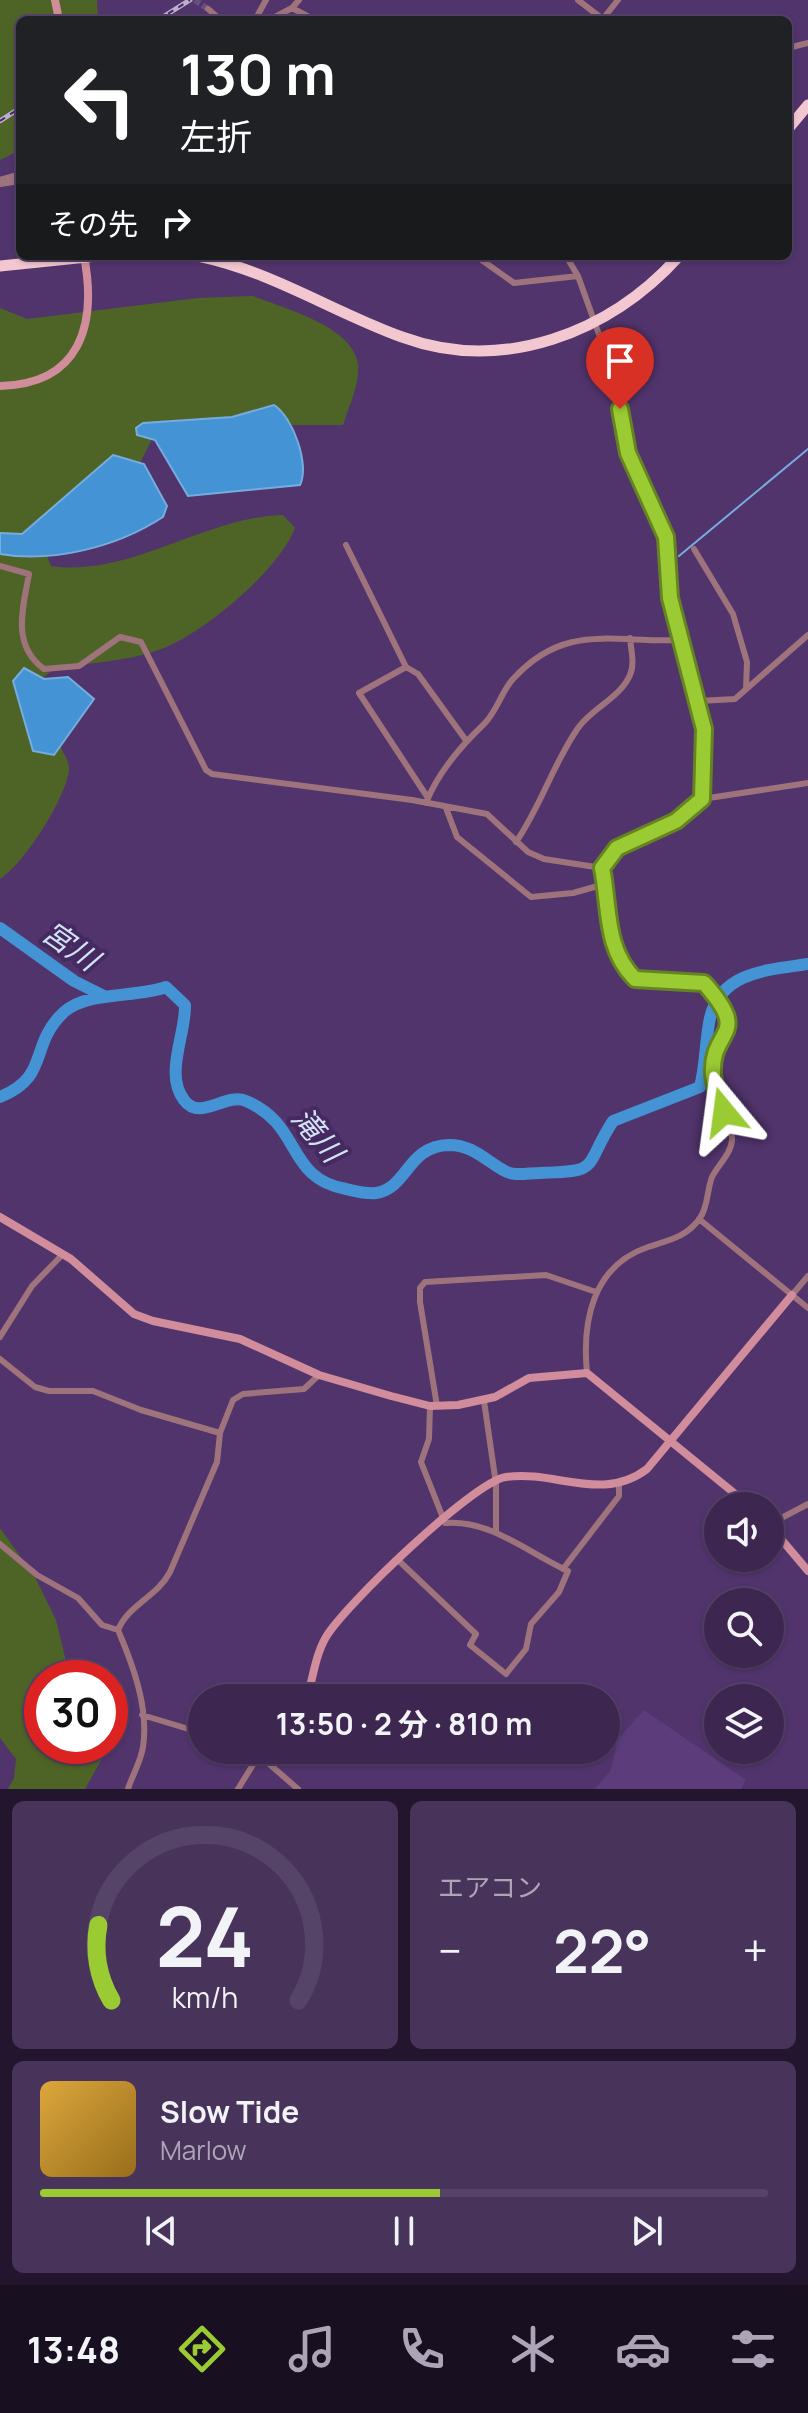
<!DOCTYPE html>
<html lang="ja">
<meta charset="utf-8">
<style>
body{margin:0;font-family:Manrope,"Noto Sans JP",sans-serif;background:#48335b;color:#f1f3f6;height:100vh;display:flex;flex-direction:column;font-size:30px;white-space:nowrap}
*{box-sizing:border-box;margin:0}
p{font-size:26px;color:#ada5b7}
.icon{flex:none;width:44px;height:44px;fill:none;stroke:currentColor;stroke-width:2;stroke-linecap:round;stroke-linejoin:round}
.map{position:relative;height:1789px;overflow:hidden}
.details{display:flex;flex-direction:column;gap:12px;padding:12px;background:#22152d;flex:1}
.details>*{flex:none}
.guide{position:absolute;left:16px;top:16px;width:776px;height:244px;border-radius:12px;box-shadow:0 2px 6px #0004,0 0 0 2px #564468;background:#202124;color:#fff;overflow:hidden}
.fabs{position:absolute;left:704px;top:1492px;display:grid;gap:16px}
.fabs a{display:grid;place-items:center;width:80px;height:80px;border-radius:50%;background:#3d2751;box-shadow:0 2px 6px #0004,0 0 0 2px #564468;font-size:40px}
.speed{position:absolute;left:24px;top:1660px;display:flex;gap:16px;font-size:40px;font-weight:700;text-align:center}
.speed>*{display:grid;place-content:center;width:104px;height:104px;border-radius:50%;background:#3d2751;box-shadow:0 2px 6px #0004,0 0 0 2px #564468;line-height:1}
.speed .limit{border:12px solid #d22;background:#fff;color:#111}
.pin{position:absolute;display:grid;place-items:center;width:68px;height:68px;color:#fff;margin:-82px -34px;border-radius:50% 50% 50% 0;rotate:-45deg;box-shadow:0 0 8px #0007}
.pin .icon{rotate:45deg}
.me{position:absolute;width:88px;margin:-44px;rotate:344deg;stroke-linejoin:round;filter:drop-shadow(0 0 6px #0008)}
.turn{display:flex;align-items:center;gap:28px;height:168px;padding:0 32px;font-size:36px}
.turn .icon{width:104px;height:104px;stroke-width:2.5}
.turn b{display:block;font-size:56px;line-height:68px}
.then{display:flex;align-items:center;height:76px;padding:0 32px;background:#0003;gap:16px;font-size:30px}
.big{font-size:60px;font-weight:700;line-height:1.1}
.details .card{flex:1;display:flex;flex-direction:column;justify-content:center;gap:12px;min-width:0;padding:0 28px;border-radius:12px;background:#48335b}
.details .dial{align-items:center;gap:0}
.dial svg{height:208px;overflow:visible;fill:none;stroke:#564468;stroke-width:7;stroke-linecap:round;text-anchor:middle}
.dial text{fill:#f1f3f6;stroke:none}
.song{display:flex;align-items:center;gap:24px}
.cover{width:96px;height:96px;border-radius:12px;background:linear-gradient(135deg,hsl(40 70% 55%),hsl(40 70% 35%))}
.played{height:8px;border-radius:4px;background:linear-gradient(90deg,#9bcb33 55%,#564468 55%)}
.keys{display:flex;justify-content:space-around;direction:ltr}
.heat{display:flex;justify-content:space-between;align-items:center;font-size:44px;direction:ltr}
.details .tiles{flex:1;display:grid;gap:12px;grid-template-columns:1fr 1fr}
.card:last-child{grid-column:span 2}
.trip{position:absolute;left:188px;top:1684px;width:432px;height:80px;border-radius:40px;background:#3d2751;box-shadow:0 2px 6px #0004,0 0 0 2px #564468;font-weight:700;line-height:80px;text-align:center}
.dock{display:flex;height:128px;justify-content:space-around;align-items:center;background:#181020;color:#ada5b7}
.dock .icon{width:56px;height:56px}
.dock .current{color:#9bcb33}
.dock b{font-size:36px;color:#f1f3f6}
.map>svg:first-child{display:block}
</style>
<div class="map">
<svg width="808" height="1789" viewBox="0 0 808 1789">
<rect width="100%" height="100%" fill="#51346c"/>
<path fill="#5c3c7b" d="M 644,1710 L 746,1780 L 741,1789 L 595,1789 L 611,1770 L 618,1739 Z"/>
<path fill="#4e6427" d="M 0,0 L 97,0 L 98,20 L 20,20 L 20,150 L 0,160 Z
M 253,296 C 283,308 353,326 358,364 C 360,384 349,406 343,425 L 159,425 L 137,469 L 46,553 L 51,566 C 129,578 204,517 283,515 L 295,528 C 279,570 206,631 164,648 C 131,661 89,663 54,668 L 41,680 C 47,705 52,728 63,752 C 66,757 69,763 69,769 C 67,797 24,864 0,879 L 0,308 L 27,319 L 198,298 Z
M 0,1528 L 35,1577 L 56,1620 L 70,1678 L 42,1678 L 42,1746 L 102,1746 L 103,1757 L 85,1789 L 8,1789 L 14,1778 L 16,1759 L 0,1738 Z"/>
<path fill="#4493d4" stroke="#77acdf" stroke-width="2" d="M 274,405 C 293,417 310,465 300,485 L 188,496 L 155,440 L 137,435 L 136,428 L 143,423 L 232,417 Z
M 113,455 L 144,464 L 167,506 L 163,517 C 117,547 53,563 0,554 L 0,533 L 22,534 Z
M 24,668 L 44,679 L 68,677 L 94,699 L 54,755 L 33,751 L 13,681 Z"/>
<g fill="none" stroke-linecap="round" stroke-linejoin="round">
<path stroke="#77acdf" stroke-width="2" d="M 679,556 L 808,449"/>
<path stroke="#4493d4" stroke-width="12" d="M 0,928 L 74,981 L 104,996
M 0,1097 C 51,1076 28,1046 64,1012 C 87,991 136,998 166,987 L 185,1005 C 186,1034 164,1074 184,1100 C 200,1122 226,1092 246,1101 C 303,1125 285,1178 346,1189 C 355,1191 366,1194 376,1193 C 408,1188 407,1146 449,1145 C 472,1145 484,1159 503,1170 C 514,1177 527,1173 539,1173 C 603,1171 582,1169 613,1121 L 700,1087 C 706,1064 705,1041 710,1018 C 721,971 769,970 808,964"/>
<path stroke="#694f81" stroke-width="6" stroke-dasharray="6 3" stroke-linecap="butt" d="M 195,0 L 208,9"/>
<path stroke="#9f737c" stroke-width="6" d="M 578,0 L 604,20
M 292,8 L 315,20
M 208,9 L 221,20
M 255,20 L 266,0
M 269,20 L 292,8 L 299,0
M 602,20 L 618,0
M 788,48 L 808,43
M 0,180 L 20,174
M 0,184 L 20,181
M 476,256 L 514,283 L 578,276
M 566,256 L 578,276 L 611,368 L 628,453 L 666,537 L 670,598 L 704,729 L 702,799
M 346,545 L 406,667 L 418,674 L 465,739
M 694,549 L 733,614 L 747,662 L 746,689
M 0,566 L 29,574 C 23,608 11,645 44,669 L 79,666 L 120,637 L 141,642 L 206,770 L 212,774 L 412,800 L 487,814 L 528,852 L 544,859 L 602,868
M 406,667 L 359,693 L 428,798
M 699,701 L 735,699 L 808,635
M 426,803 C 438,772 460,747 483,725 C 497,712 501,692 513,679 C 565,622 613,643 679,640
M 446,808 L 457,837 L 531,897 L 573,893 L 605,884
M 516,842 C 541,806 553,764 578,728 C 592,708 620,698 630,675 C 635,664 631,650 630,638
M 699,1219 L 792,1295 L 808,1276
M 792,1295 L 808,1308
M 0,1337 L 32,1286 L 63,1254
M 0,1359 L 35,1387 L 49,1391 L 93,1391 L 141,1410 L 220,1433
M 587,1373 C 582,1322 592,1266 648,1247 C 669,1240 687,1237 700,1218 C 708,1207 707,1190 712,1177 C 718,1165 731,1154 732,1140 C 733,1119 716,1097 713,1076 C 709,1028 751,1037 704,983 C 686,979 666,984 647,982 C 604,977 608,898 602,868 L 617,848 L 676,821 L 702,799 L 808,783
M 484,1401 L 496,1484 L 496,1531
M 437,1406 L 420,1302 L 420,1288 L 425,1282 L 546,1275 L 596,1292
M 770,1524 L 808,1504
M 0,1544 L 37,1575 L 78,1598 L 102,1625 L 118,1630
M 398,1560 L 476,1634 L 470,1645 L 506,1674 L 526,1649 L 531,1624 L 559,1592 L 568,1571 C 528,1553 490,1519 445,1523 L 421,1462 L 429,1439 L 430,1406
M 563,1569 L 619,1496 L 619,1484
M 142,1715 L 202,1733
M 253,1750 L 298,1789
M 128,1789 C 132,1776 141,1761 143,1747 C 149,1708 133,1665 118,1630 C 129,1604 157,1597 170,1572 L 217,1462 L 220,1433 L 233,1400 L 243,1394 L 304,1389 L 319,1375
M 238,1789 L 262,1750"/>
<path stroke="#d18d9b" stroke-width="8" d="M 55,0 L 59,20
M 0,386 C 81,384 97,324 84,256
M 0,1217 L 71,1259 L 134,1314 L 153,1321 L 240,1339 L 319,1375 L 391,1396 L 430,1406 L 458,1405 L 495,1397 L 529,1378 L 587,1373 L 750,1506
M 770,1526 L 808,1571
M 308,1695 C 313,1676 316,1654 326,1637 C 343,1607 474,1481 506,1477 C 556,1470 602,1503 647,1469 L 792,1295"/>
<path stroke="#f2c7cf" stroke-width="11" d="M 788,129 L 808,105
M 198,256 C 271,271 333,312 402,337 C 503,374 610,333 679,256
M 0,266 L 97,256"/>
<g stroke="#bdaecd" stroke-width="5">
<path id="rail" d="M 158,20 L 190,0
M 0,121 L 20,108"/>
</g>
<use href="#rail" stroke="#462960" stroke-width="2" stroke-dasharray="6" stroke-linecap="butt"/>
</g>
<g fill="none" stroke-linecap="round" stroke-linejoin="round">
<g stroke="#658421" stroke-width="20">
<path id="route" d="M 620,409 L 628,453 L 666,537 L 670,598 L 704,729 L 702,799 L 676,821 L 617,848 L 602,868 C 610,907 604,948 635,979 L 704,983 C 753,1038 710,1027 713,1075 C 714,1087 720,1100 724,1112"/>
</g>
<use href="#route" stroke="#9bcb33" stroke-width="14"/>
</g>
<g text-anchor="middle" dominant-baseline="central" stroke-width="8" stroke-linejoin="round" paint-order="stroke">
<g font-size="30" font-style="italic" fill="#d0e3f4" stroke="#462960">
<text transform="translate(71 945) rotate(35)">宮川</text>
<text transform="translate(318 1134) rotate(50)">滝川</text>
</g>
</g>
</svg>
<div class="fabs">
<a><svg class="icon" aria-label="sound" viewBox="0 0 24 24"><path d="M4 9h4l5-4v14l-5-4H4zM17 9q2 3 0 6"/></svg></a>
<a><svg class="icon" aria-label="search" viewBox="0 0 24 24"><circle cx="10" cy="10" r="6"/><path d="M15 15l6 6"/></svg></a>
<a><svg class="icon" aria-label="layers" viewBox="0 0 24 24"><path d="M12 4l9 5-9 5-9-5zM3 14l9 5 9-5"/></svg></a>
</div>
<div class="speed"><div class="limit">30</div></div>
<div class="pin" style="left:620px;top:409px;background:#d93025"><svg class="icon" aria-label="arrive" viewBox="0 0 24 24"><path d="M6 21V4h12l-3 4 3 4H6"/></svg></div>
<svg class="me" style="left:724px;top:1112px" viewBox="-20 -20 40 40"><path d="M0-17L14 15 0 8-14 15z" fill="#9bcb33" stroke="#fff" stroke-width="4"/></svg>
<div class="trip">13:50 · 2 分 · 810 m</div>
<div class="guide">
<div class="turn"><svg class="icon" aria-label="left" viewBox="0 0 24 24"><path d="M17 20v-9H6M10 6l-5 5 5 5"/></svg><div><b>130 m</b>左折</div></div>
<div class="then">その先<svg class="icon" aria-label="right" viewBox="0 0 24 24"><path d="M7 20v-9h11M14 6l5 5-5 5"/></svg></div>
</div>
</div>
<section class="details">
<div class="tiles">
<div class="card dial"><svg viewBox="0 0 100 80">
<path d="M14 69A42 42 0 1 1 86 69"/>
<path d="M14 69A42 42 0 0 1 9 40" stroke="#9bcb33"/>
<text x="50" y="56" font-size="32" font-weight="700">24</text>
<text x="50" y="72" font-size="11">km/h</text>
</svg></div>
<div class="card"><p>エアコン</p>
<div class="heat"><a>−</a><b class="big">22°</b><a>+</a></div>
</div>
<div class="card">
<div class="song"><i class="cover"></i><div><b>Slow Tide</b><p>Marlow</p></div></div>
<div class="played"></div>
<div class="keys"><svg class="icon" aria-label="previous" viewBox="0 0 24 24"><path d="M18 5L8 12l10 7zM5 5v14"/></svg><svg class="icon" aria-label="pause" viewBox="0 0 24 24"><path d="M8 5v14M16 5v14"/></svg><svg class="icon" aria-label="next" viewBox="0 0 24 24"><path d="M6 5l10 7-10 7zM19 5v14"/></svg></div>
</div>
</div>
</section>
<nav class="dock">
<b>13:48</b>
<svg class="icon current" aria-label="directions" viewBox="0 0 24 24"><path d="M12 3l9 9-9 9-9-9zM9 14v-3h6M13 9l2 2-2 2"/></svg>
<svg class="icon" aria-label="music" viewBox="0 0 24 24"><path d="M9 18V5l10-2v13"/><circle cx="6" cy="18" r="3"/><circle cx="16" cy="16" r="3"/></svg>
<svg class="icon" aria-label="phone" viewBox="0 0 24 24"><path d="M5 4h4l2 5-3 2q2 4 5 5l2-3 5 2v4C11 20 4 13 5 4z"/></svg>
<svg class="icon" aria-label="climate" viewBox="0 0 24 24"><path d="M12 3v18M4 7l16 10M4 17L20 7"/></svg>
<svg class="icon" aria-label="car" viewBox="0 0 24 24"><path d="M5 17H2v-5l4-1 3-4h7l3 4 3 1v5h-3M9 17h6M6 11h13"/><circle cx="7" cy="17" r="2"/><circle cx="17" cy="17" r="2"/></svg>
<svg class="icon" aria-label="filters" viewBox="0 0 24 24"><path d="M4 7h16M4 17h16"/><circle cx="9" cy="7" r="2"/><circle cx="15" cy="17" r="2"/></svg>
</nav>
